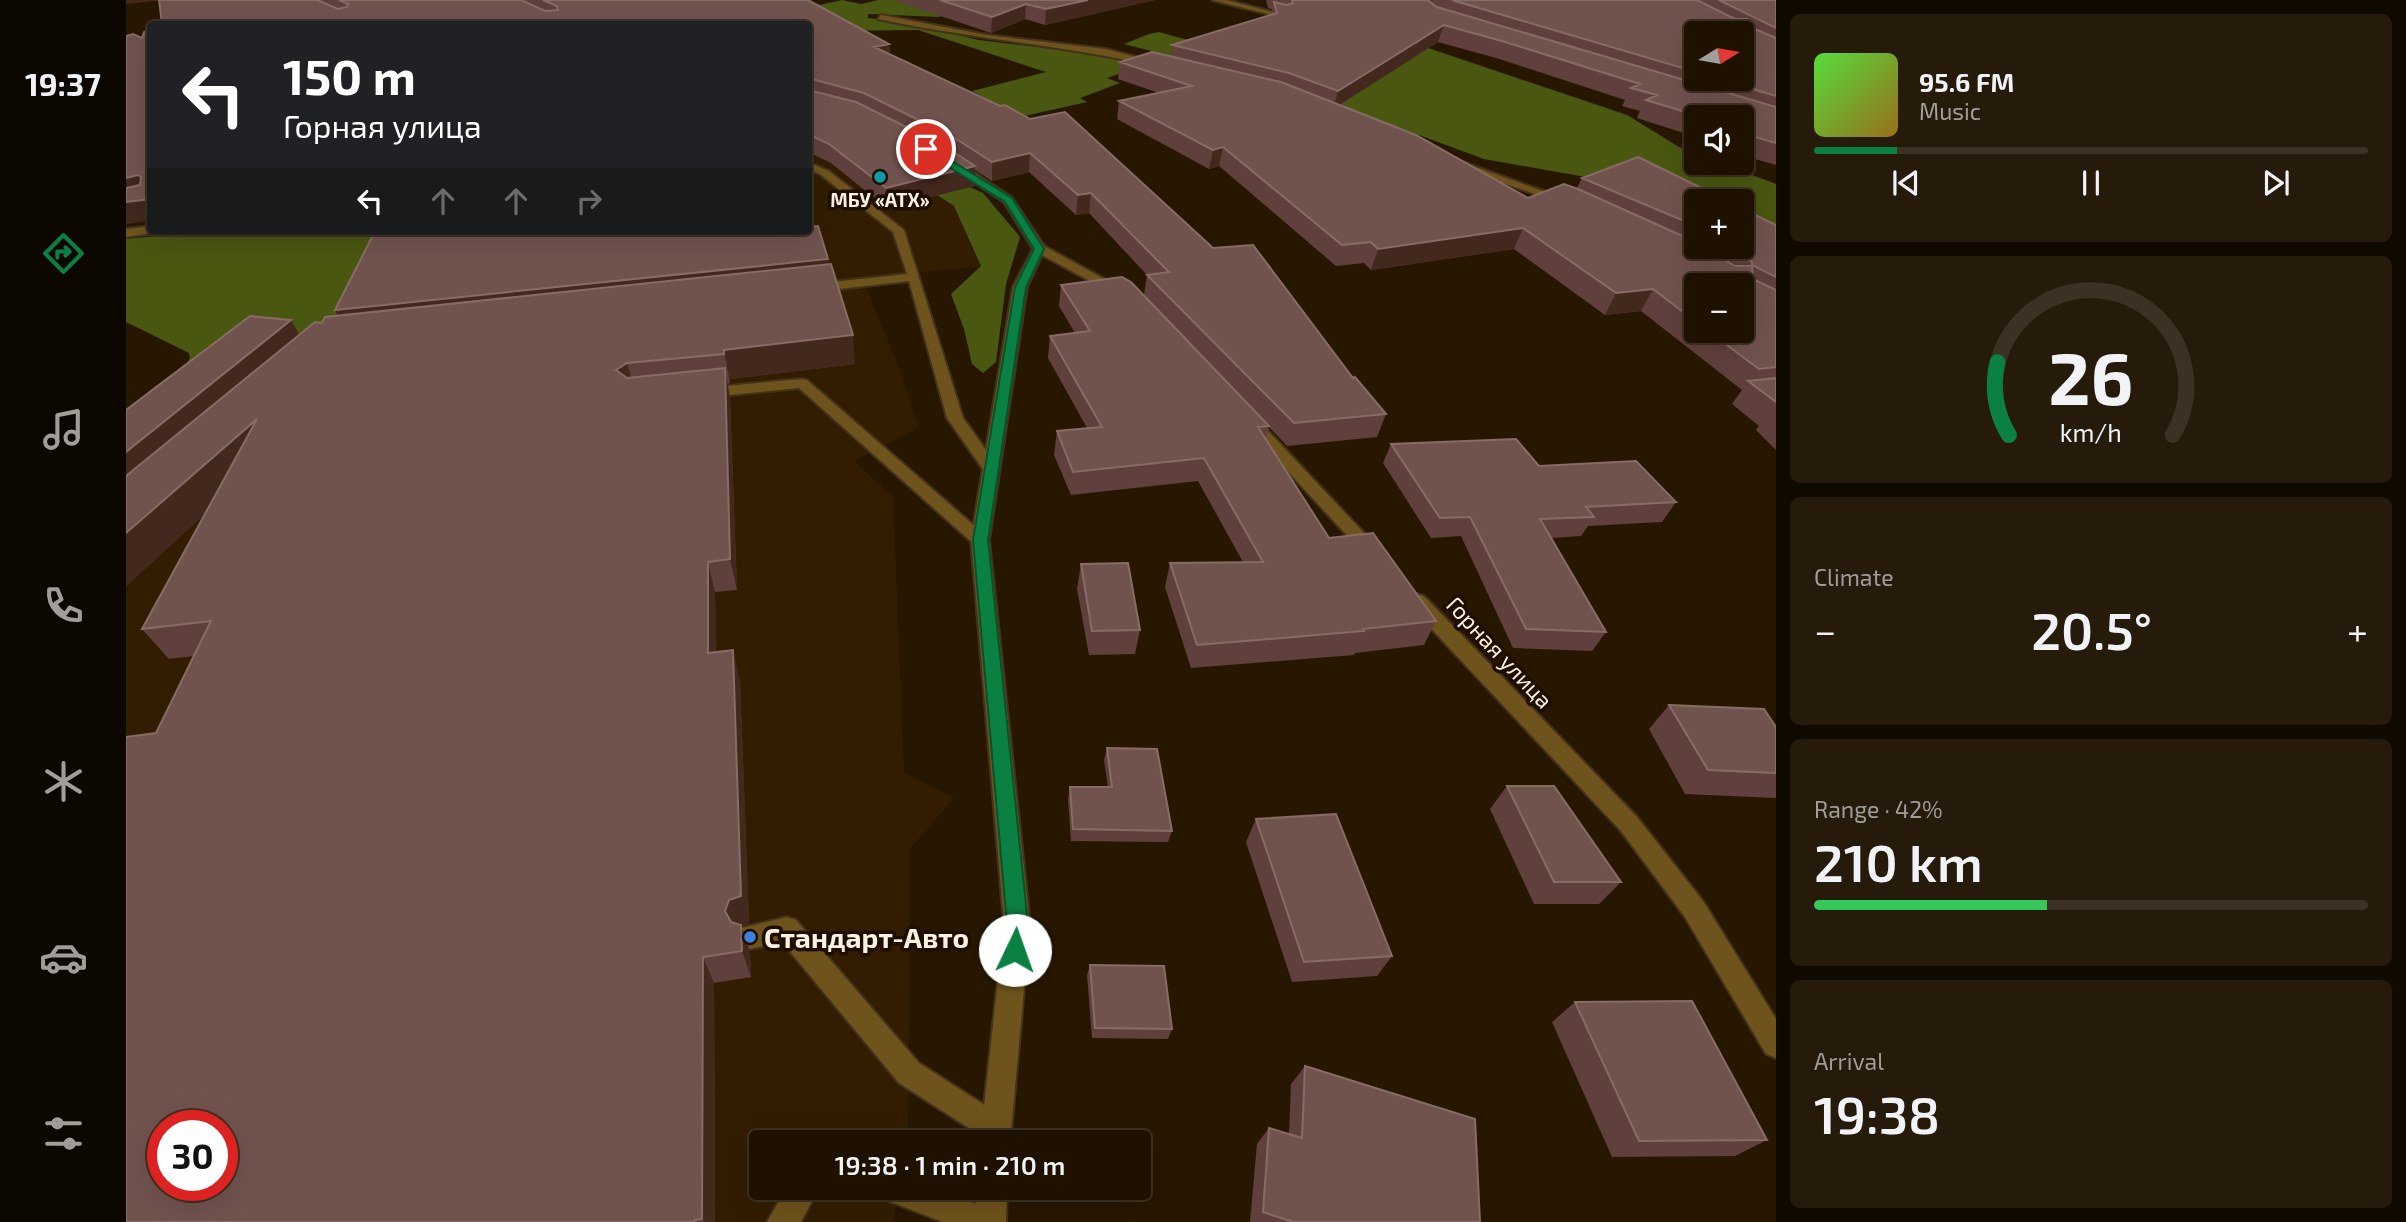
<!DOCTYPE html>
<meta charset="utf-8">
<style>
body{margin:0;font-family:"Exo 2",sans-serif;background:#261a0a;color:#f1f3f6;height:100vh;display:flex;flex-direction:column;font-size:26px;white-space:nowrap}
*{box-sizing:border-box;margin:0}
p{font-size:23px;color:#a19d99}
.icon{flex:none;width:38px;height:38px;fill:none;stroke:currentColor;stroke-width:2;stroke-linecap:round;stroke-linejoin:round}
.map{position:relative;flex:1;overflow:hidden}
.details{display:flex;flex-direction:column;gap:14px;padding:14px;background:#100900;width:630px}
.details>*{flex:none}
.top-card{position:absolute;left:21px;top:21px;width:665px;height:214px;border-radius:7px;box-shadow:0 7px 28px #0002,0 0 0 2px #3c3122;background:#202124;color:#fff;overflow:hidden}
.needle{width:46px;rotate:79deg}
.tools{position:absolute;left:1558px;top:21px;display:grid;gap:14px}
.tools a{display:grid;place-items:center;width:70px;height:70px;border-radius:7px;background:#1e1100;box-shadow:0 7px 28px #0002,0 0 0 2px #3c3122;font-size:35px}
.speed{position:absolute;left:21px;top:1110px;display:flex;gap:14px;font-size:35px;font-weight:700;text-align:center}
.speed>*{display:grid;place-content:center;width:91px;height:91px;border-radius:50%;background:#1e1100;box-shadow:0 7px 28px #0002,0 0 0 2px #3c3122;line-height:1}
.speed .limit{border:10px solid #d22;background:#fff;color:#111}
.pin{position:absolute;display:grid;place-items:center;width:60px;height:60px;color:#fff;margin:-30px;border:4px solid #fff;border-radius:50%;box-shadow:0 2px 7px #0007}
.me{position:absolute;width:77px;margin:-38px;rotate:3deg;stroke-linejoin:round;filter:drop-shadow(0 0 5px #0008)}
.turn{display:flex;align-items:center;gap:24px;height:147px;padding:0 21px;font-size:32px}
.turn .icon{width:91px;height:91px;stroke-width:2.5}
.turn b{display:block;font-size:49px;line-height:60px}
.lanes{display:flex;align-items:center;height:66px;padding:0 21px;background:#0003;justify-content:center;gap:35px;direction:ltr}
.lanes .off{opacity:.35}
.big{font-size:52px;font-weight:600;line-height:1.1}
.details .widget{flex:1;display:flex;flex-direction:column;justify-content:center;gap:10px;min-width:0;padding:0 24px;border-radius:10px;background:#261a0a}
.details .dial{align-items:center;gap:0}
.dial svg{height:182px;overflow:visible;fill:none;stroke:#3c3122;stroke-width:7;stroke-linecap:round;text-anchor:middle}
.dial text{fill:#f1f3f6;stroke:none}
.song{display:flex;align-items:center;gap:21px}
.cover{width:84px;height:84px;border-radius:10px;background:linear-gradient(135deg,hsl(110 70% 55%),hsl(40 70% 35%))}
.played{height:7px;border-radius:4px;background:linear-gradient(90deg,#0b8043 15%,#3c3122 15%)}
.keys{display:flex;justify-content:space-around;direction:ltr}
.heat{display:flex;justify-content:space-between;align-items:center;font-size:38px;direction:ltr}
.charge{height:10px;border-radius:5px;background:linear-gradient(90deg,#34c759 42%,#3c3122 0)}
.trip{position:absolute;left:623px;top:1130px;width:402px;height:70px;border-radius:7px;background:#1e1100;box-shadow:0 7px 28px #0002,0 0 0 2px #3c3122;font-weight:600;line-height:70px;text-align:center}
main{display:flex;flex:1;min-height:0}
.tabs{display:flex;flex-direction:column;width:126px;justify-content:space-around;align-items:center;background:#0c0700;color:#a19d99}
.tabs .icon{width:49px;height:49px}
.tabs .on{color:#0b8043}
.tabs b{font-size:32px;color:#f1f3f6}
.map>svg:first-child{display:block}
</style>
<main>
<nav class="tabs">
<b>19:37</b>
<svg class="icon on" aria-label="directions" viewBox="0 0 24 24"><path d="M12 3l9 9-9 9-9-9zM9 14v-3h6M13 9l2 2-2 2"/></svg>
<svg class="icon" aria-label="music" viewBox="0 0 24 24"><path d="M9 18V5l10-2v13"/><circle cx="6" cy="18" r="3"/><circle cx="16" cy="16" r="3"/></svg>
<svg class="icon" aria-label="phone" viewBox="0 0 24 24"><path d="M5 4h4l2 5-3 2q2 4 5 5l2-3 5 2v4C11 20 4 13 5 4z"/></svg>
<svg class="icon" aria-label="climate" viewBox="0 0 24 24"><path d="M12 3v18M4 7l16 10M4 17L20 7"/></svg>
<svg class="icon" aria-label="car" viewBox="0 0 24 24"><path d="M5 17H2v-5l4-1 3-4h7l3 4 3 1v5h-3M9 17h6M6 11h13"/><circle cx="7" cy="17" r="2"/><circle cx="17" cy="17" r="2"/></svg>
<svg class="icon" aria-label="filters" viewBox="0 0 24 24"><path d="M4 7h16M4 17h16"/><circle cx="9" cy="7" r="2"/><circle cx="15" cy="17" r="2"/></svg>
</nav>
<div class="map">
<svg width="1650" height="1222" viewBox="0 0 1650 1222">
<rect width="100%" height="100%" fill="#281700"/>
<path fill="#321d00" fill-rule="evenodd" d="M 683,124 L 828,206 L 855,266 L 628,289 L 209,323 L 249,231 L 682,231 Z
M 740,287 L 774,370 L 793,427 L 728,461 L 767,497 L 778,773 L 828,798 L 784,849 L 782,1143 L 635,1143 L 635,1188 L 773,1188 L 767,1222 L 0,1222 L 0,457 L 280,338 ZM 37,1125 L 96,1125 L 96,1185 L 37,1185 Z"/>
<path fill="#495711" d="M 716,0 L 735,4 L 752,0 L 844,0 L 838,11 L 812,17 L 742,14 L 742,18 L 783,23 L 853,40 L 978,55 L 1037,68 L 1010,68 L 981,78 L 994,83 L 954,98 L 961,102 L 894,117 L 846,91 L 920,72 L 792,30 L 707,31 L 631,12 L 675,9 Z
M 1033,32 L 1094,49 L 1302,48 L 1501,115 L 1553,147 L 1570,153 L 1570,163 L 1594,163 L 1650,184 L 1650,235 L 1615,225 L 1615,201 L 1570,201 L 1465,178 L 1358,159 L 1155,84 L 998,44 L 1023,34 Z
M 806,170 L 857,193 L 894,237 L 880,284 L 870,362 L 857,373 L 846,364 L 838,329 L 825,294 L 855,266 L 828,206 L 811,195 Z
M 79,231 L 249,231 L 209,323 L 4,425 L 27,388 L 61,363 L 64,358 L 63,353 L 0,322 L 0,239 Z"/>
<g fill="none" stroke-linecap="round" stroke-linejoin="round">
<g stroke="#42311b" stroke-width="4">
<path id="service" d="M 682,162 L 703,171 L 778,230 L 837,418 L 873,468 L 871,472 L 859,472 L 821,418 L 783,281 L 687,292 L 680,288 L 687,284 L 781,274 L 767,232 L 695,175 L 682,169 Z
M 676,379 L 681,380 L 860,536 L 863,540 L 860,544 L 848,544 L 673,388 L 576,398 L 568,393 L 576,388 Z
M 661,917 L 670,920 L 793,1063 L 880,1119 L 885,1129 L 880,1139 L 872,1143 L 860,1139 L 773,1083 L 656,942 L 624,949 L 615,946 L 611,937 L 615,928 Z
M 660,1188 L 693,1188 L 675,1222 L 641,1222 Z
M 753,1188 L 809,1188 L 868,1211 L 873,1222 L 817,1222 L 757,1199 Z"/>
</g>
<g stroke="#42311b" stroke-width="4">
<path id="minor" d="M 1086,0 L 1100,0 L 1162,16 L 1158,18 Z
M 755,15 L 861,35 L 980,49 L 1036,64 L 1032,67 C 940,45 845,39 752,19 Z
M 824,162 L 832,162 L 886,198 L 918,246 L 1002,292 L 1000,295 L 990,295 L 916,255 L 901,287 L 863,540 L 904,924 L 884,1143 L 854,1143 L 878,924 L 845,540 L 887,287 L 907,249 L 878,202 L 824,166 Z
M 1328,162 L 1336,162 L 1445,201 L 1435,203 L 1328,166 Z
M 24,226 L 24,231 L 28,233 L 0,237 L 0,229 Z
M 1122,414 L 1128,416 L 1253,549 L 1256,553 L 1253,557 L 1241,557 L 1116,422 L 1114,419 L 1116,416 Z
M 1291,594 L 1298,596 L 1511,817 L 1577,901 L 1650,1019 L 1650,1058 L 1640,1054 L 1559,917 L 1495,831 L 1284,606 L 1281,601 L 1284,596 Z
M 851,1188 L 881,1188 L 880,1222 L 848,1222 Z"/>
</g>
<use href="#service" fill="#6e531c" fill-rule="evenodd"/>
<use href="#minor" fill="#6e531c" fill-rule="evenodd"/>
</g>
<path fill="#60403c" fill-rule="evenodd" d="M 0,0 L 682,0 L 763,44 L 764,55 L 874,106 L 1227,378 L 1260,414 L 1251,437 L 1161,446 L 1143,427 L 1140,439 L 1203,538 L 1310,621 L 1298,645 L 1229,653 L 1228,655 L 1065,668 L 1039,587 L 1044,563 L 1117,562 L 1072,481 L 945,495 L 928,455 L 931,431 L 961,428 L 922,358 L 924,336 L 949,333 L 933,306 L 935,285 L 1018,295 L 1021,275 L 963,213 L 950,215 L 903,172 L 866,181 L 849,170 L 849,186 L 761,208 L 705,163 L 682,152 L 682,24 L 36,24 L 33,1 Z
M 767,0 L 1029,0 L 919,25 L 899,19 L 865,33 Z
M 1140,0 L 1650,0 L 1650,165 L 1615,155 L 1615,117 L 1570,117 L 1570,137 L 1511,118 L 1514,111 L 1496,106 L 1499,100 L 1370,58 L 1312,42 L 1214,105 L 1402,198 L 1451,188 L 1456,178 L 1570,201 L 1570,247 L 1615,247 L 1650,225 L 1650,450 L 1630,430 L 1633,426 L 1606,404 L 1616,390 L 1515,311 L 1479,315 L 1388,249 L 1245,270 L 1238,263 L 1210,266 L 1093,166 L 1083,169 L 991,119 L 993,101 L 1033,93 L 992,79 L 994,62 L 1045,56 L 1046,45 L 1145,15 L 1146,9 L 1142,8 ZM 1570,33 L 1615,79 L 1570,79 ZM 1570,285 L 1615,331 L 1570,331 Z
M 249,231 L 598,231 L 598,235 L 702,259 L 703,264 L 729,364 L 604,379 L 604,383 L 601,384 L 604,398 L 611,590 L 589,592 L 590,652 L 614,680 L 623,923 L 615,926 L 624,952 L 625,977 L 588,983 L 589,1222 L 0,1222 L 30,733 L 68,656 L 43,659 L 16,629 L 79,514 L 0,586 L 0,410 L 165,320 L 173,335 L 212,316 L 209,310 Z
M 1265,444 L 1413,466 L 1550,502 L 1536,522 L 1462,526 L 1455,536 L 1425,538 L 1480,632 L 1466,651 L 1387,648 L 1335,536 L 1305,538 L 1257,463 Z
M 955,564 L 1014,630 L 1009,654 L 963,655 L 951,589 Z
M 1543,705 L 1650,727 L 1650,798 L 1559,794 L 1523,729 Z
M 981,748 L 1046,831 L 1042,842 L 945,841 L 942,799 L 944,787 L 982,787 L 978,760 Z
M 1381,786 L 1495,882 L 1473,904 L 1408,904 L 1364,809 Z
M 1130,819 L 1266,956 L 1251,976 L 1166,982 L 1120,842 Z
M 964,965 L 1046,1029 L 1042,1039 L 966,1038 L 961,975 Z
M 1449,1002 L 1641,1140 L 1609,1156 L 1486,1157 L 1426,1022 Z
M 1179,1066 L 1354,1222 L 1124,1222 L 1131,1144 L 1143,1128 L 1163,1134 L 1165,1084 Z"/>
<path fill="#42281d" d="M 0,0 L 38,0 L 0,4 Z
M 962,0 L 1029,0 L 919,25 L 920,9 Z
M 900,4 L 899,19 L 865,33 L 866,17 Z
M 1318,25 L 1312,42 L 1207,109 L 1212,91 Z
M 763,44 L 764,60 L 748,47 Z
M 1097,147 L 1093,166 L 1083,169 L 1087,150 Z
M 904,153 L 903,172 L 866,181 L 866,162 Z
M 849,166 L 849,186 L 761,208 L 760,188 Z
M 12,175 L 24,194 L 0,200 L 0,178 Z
M 965,193 L 963,213 L 950,215 L 952,195 Z
M 24,199 L 24,221 L 0,224 L 0,202 Z
M 1397,228 L 1388,249 L 1245,270 L 1252,249 Z
M 702,259 L 704,280 L 220,332 L 209,310 Z
M 1527,289 L 1515,311 L 1479,315 L 1490,293 Z
M 165,320 L 181,349 L 0,502 L 0,452 Z
M 727,335 L 729,364 L 604,379 L 604,383 L 598,350 Z
M 501,363 L 509,392 L 490,370 Z
M 599,368 L 604,398 L 611,590 L 604,559 Z
M 131,419 L 150,449 L 0,586 L 0,533 Z
M 582,562 L 589,592 L 591,683 L 582,653 Z
M 607,650 L 614,680 L 623,923 L 615,926 L 624,952 L 625,977 L 616,951 L 609,938 L 599,911 Z
M 577,957 L 588,983 L 589,1222 L 579,1222 L 576,1219 Z"/>
<path fill="#71534e" stroke="#876c65" stroke-width="2" fill-rule="evenodd" d="M 33,0 L 191,0 L 212,9 L 221,7 L 222,4 L 213,0 L 395,0 L 419,11 L 432,10 L 431,6 L 417,0 L 682,0 L 763,44 L 748,47 L 874,106 L 879,105 L 904,119 L 939,112 L 1087,248 L 1127,245 L 1227,378 L 1229,377 L 1260,414 L 1168,423 L 1021,275 L 1043,272 L 965,193 L 952,195 L 904,153 L 866,162 L 827,137 L 738,93 L 682,78 L 682,24 L 36,24 Z
M 814,0 L 962,0 L 920,9 L 900,4 L 866,17 Z
M 1166,0 L 1301,0 L 1311,7 L 1650,107 L 1650,143 L 1615,133 L 1615,117 L 1576,117 L 1520,100 L 1531,95 L 1505,88 L 1514,84 L 1376,41 L 1318,25 L 1212,91 L 1163,73 L 1046,45 L 1151,13 L 1148,2 L 1161,5 L 1167,3 Z
M 1326,0 L 1571,0 L 1609,19 L 1621,19 L 1622,26 L 1650,38 L 1650,96 L 1592,79 L 1615,79 L 1615,33 L 1570,33 L 1570,72 Z
M 1593,0 L 1650,0 L 1650,28 Z
M 24,30 L 24,199 L 0,202 L 0,188 L 14,185 L 15,177 L 12,175 L 0,178 L 0,36 L 7,34 L 16,38 L 18,32 Z
M 1026,52 L 1155,82 L 1290,135 L 1402,198 L 1438,184 L 1452,189 L 1561,238 L 1570,243 L 1570,247 L 1577,247 L 1609,266 L 1626,266 L 1627,279 L 1650,290 L 1650,367 L 1633,369 L 1582,331 L 1615,331 L 1615,285 L 1570,285 L 1570,322 L 1527,289 L 1490,293 L 1397,228 L 1252,249 L 1245,242 L 1216,245 L 1097,147 L 1087,150 L 993,101 L 1066,86 L 994,62 Z
M 682,90 L 730,102 L 817,145 L 849,166 L 760,188 L 703,144 L 682,134 Z
M 1512,157 L 1602,201 L 1570,201 L 1570,226 L 1456,178 Z
M 1615,208 L 1650,225 L 1650,277 L 1626,265 L 1626,262 L 1602,247 L 1615,247 Z
M 692,226 L 702,259 L 209,310 L 249,231 L 595,231 L 595,235 L 642,231 L 682,231 L 682,227 Z
M 705,264 L 727,335 L 598,350 L 598,354 L 501,363 L 490,370 L 501,378 L 599,368 L 604,559 L 582,562 L 582,653 L 607,650 L 615,896 L 603,900 L 599,911 L 605,922 L 615,925 L 616,951 L 577,957 L 576,1219 L 569,1220 L 568,1222 L 0,1222 L 0,737 L 30,733 L 85,621 L 16,629 L 131,419 L 0,533 L 0,476 L 189,322 L 196,323 L 199,317 ZM 37,1125 L 96,1125 L 96,1185 L 37,1185 Z
M 996,277 L 1005,282 L 1143,426 L 1132,427 L 1203,538 L 1247,533 L 1310,621 L 1237,629 L 1238,631 L 1071,645 L 1044,563 L 1137,562 L 1078,458 L 947,472 L 931,431 L 976,427 L 924,336 L 964,331 L 935,285 Z
M 124,316 L 165,320 L 0,452 L 0,410 Z
M 1650,378 L 1650,402 L 1622,381 Z
M 1390,439 L 1413,466 L 1510,461 L 1550,502 L 1460,507 L 1468,517 L 1414,519 L 1480,632 L 1400,629 L 1344,517 L 1314,518 L 1265,444 Z
M 1002,563 L 1014,630 L 966,631 L 955,564 Z
M 1543,705 L 1638,709 L 1650,727 L 1650,773 L 1582,770 Z
M 981,748 L 1031,749 L 1046,831 L 947,829 L 944,787 L 986,787 Z
M 1381,786 L 1428,786 L 1495,882 L 1428,882 Z
M 1210,814 L 1266,956 L 1178,962 L 1130,819 Z
M 964,965 L 1038,966 L 1046,1029 L 969,1028 Z
M 1566,1001 L 1641,1140 L 1513,1141 L 1449,1002 Z
M 1179,1066 L 1349,1119 L 1354,1222 L 1167,1222 L 1137,1212 L 1143,1128 L 1176,1138 Z"/>
<path fill="#0b8043" stroke="#07532c" stroke-width="2" d="M 797,147 L 803,147 L 886,198 L 918,249 L 900,287 L 862,540 L 902,924 L 896,957 L 889,960 L 881,957 L 878,950 L 881,924 L 847,540 L 889,287 L 908,249 L 879,202 L 797,151 Z"/>
<circle fill="#0f9aa8" stroke="#1e0e00" stroke-width="2.5" cx="754" cy="177" r="7"/>
<circle fill="#3f7fe0" stroke="#1e0e00" stroke-width="2.5" cx="624" cy="937" r="7"/>
<g text-anchor="middle" dominant-baseline="central" stroke-width="7" stroke-linejoin="round" paint-order="stroke">
<g font-size="19" font-weight="bold" fill="#fdf1e2" stroke="#1e0e00">
<text x="754" y="199">МБУ «АТХ»</text>
</g>
<g font-size="23" fill="#fdf1e2" stroke="#1e0e00">
<text transform="translate(1374 652) rotate(47)">Горная улица</text>
</g>
<g font-size="28" font-weight="bold" fill="#fdf1e2" stroke="#1e0e00" text-anchor="start">
<text x="638" y="937">Стандарт-Авто</text>
</g>
</g>
</svg>
<div class="tools">
<a><svg class="needle" viewBox="-14 -14 28 28"><path d="M0-13l5 13h-10z" fill="#e53935"/><path d="M0 13l5-13h-10z" fill="#a19d99"/></svg></a>
<a><svg class="icon" aria-label="sound" viewBox="0 0 24 24"><path d="M4 9h4l5-4v14l-5-4H4zM17 9q2 3 0 6"/></svg></a>
<a>+</a>
<a>−</a>
</div>
<div class="speed"><div class="limit">30</div></div>
<div class="pin" style="left:800px;top:149px;background:#d93025"><svg class="icon" aria-label="arrive" viewBox="0 0 24 24"><path d="M6 21V4h12l-3 4 3 4H6"/></svg></div>
<svg class="me" style="left:889px;top:950px" viewBox="-20 -20 40 40"><circle r="19" fill="#fff"/><path d="M0-13L10 11 0 6-10 11z" fill="#0b8043"/></svg>
<div class="trip">19:38 · 1 min · 210 m</div>
<div class="top-card">
<div class="turn"><svg class="icon" aria-label="left" viewBox="0 0 24 24"><path d="M17 20v-9H6M10 6l-5 5 5 5"/></svg><div><b>150 m</b>Горная улица</div></div>
<div class="lanes"><svg class="icon" aria-label="left" viewBox="0 0 24 24"><path d="M17 20v-9H6M10 6l-5 5 5 5"/></svg><svg class="icon off" aria-label="ahead" viewBox="0 0 24 24"><path d="M12 20V5M6 11l6-6 6 6"/></svg><svg class="icon off" aria-label="ahead" viewBox="0 0 24 24"><path d="M12 20V5M6 11l6-6 6 6"/></svg><svg class="icon off" aria-label="right" viewBox="0 0 24 24"><path d="M7 20v-9h11M14 6l5 5-5 5"/></svg></div>
</div>
</div>
<section class="details">
<div class="widget">
<div class="song"><i class="cover"></i><div><b>95.6 FM</b><p>Music</p></div></div>
<div class="played"></div>
<div class="keys"><svg class="icon" aria-label="previous" viewBox="0 0 24 24"><path d="M18 5L8 12l10 7zM5 5v14"/></svg><svg class="icon" aria-label="pause" viewBox="0 0 24 24"><path d="M8 5v14M16 5v14"/></svg><svg class="icon" aria-label="next" viewBox="0 0 24 24"><path d="M6 5l10 7-10 7zM19 5v14"/></svg></div>
</div>
<div class="widget dial"><svg viewBox="0 0 100 80">
<path d="M14 69A42 42 0 1 1 86 69"/>
<path d="M14 69A42 42 0 0 1 9 37" stroke="#0b8043"/>
<text x="50" y="56" font-size="32" font-weight="700">26</text>
<text x="50" y="72" font-size="11">km/h</text>
</svg></div>
<div class="widget"><p>Climate</p>
<div class="heat"><a>−</a><b class="big">20.5°</b><a>+</a></div>
</div>
<div class="widget"><p>Range · 42%</p><b class="big">210 km</b><div class="charge"></div></div>
<div class="widget"><p>Arrival</p><b class="big">19:38</b></div>
</section>
</main>
